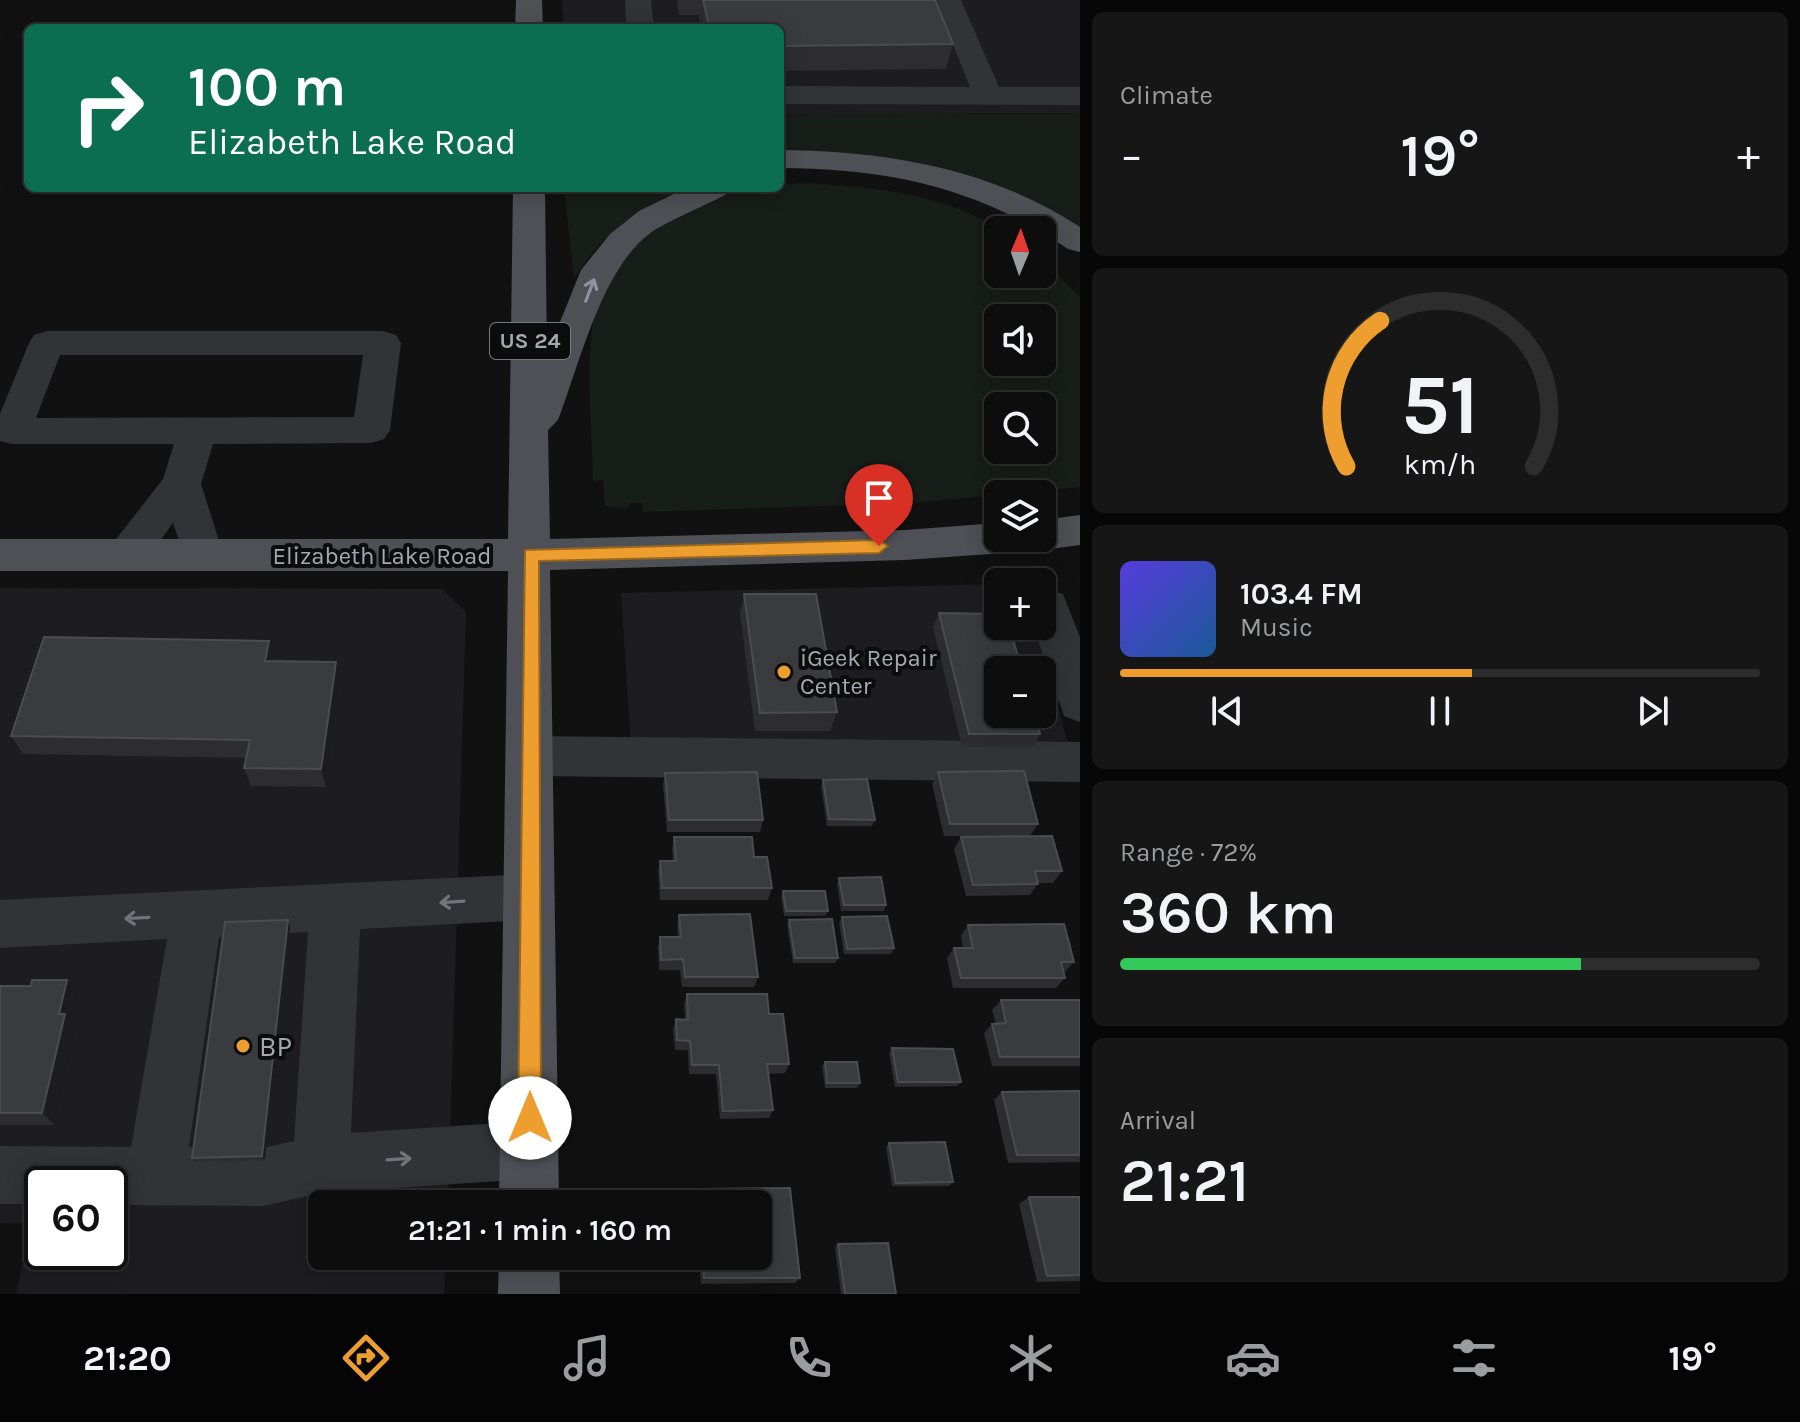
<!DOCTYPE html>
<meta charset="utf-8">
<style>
body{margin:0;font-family:Karla,sans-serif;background:#161617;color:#f1f3f6;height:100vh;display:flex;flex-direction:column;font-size:30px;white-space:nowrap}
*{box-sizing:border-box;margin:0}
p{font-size:26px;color:#9a9c9e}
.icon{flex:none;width:44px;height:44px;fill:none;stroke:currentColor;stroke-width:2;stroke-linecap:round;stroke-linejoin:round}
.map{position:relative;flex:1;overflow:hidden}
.side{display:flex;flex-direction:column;gap:12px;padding:12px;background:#070708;width:720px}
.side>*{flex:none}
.banner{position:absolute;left:24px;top:24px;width:760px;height:168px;border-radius:12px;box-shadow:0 4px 20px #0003,0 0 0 2px #2d2d2e;background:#0b6e4f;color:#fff;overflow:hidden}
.needle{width:52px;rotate:2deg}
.tools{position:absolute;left:984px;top:216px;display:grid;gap:16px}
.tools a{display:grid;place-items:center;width:72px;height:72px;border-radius:12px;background:#0d0d0e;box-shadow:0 4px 20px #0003,0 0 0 2px #2d2d2e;font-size:40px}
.speed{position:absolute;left:24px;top:1166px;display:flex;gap:16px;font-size:40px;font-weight:700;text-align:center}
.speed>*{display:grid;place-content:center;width:104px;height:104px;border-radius:50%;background:#0d0d0e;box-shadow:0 4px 20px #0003,0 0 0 2px #2d2d2e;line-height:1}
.speed .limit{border:4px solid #111;border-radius:12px;background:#fff;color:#111}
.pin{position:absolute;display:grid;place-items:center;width:68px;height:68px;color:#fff;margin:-82px -34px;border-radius:50% 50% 50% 0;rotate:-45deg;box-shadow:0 0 8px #0007}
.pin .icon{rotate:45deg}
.me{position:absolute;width:88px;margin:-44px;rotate:0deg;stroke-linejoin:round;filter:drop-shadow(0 0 6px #0008)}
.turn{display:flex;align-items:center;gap:28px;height:168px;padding:0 32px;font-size:36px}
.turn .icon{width:104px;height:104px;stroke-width:2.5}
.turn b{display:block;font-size:56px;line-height:68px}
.big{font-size:60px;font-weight:600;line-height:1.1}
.side .tile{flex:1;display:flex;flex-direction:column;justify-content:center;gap:12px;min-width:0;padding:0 28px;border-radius:12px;background:#161617}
.side .dial{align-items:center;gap:0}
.dial svg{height:208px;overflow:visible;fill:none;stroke:#2d2d2e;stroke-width:7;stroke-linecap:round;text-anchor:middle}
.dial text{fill:#f1f3f6;stroke:none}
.song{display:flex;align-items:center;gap:24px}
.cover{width:96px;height:96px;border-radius:12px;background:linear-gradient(135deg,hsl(250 70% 55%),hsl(210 70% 35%))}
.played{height:8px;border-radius:4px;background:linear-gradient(90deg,#ed9e2e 55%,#2d2d2e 55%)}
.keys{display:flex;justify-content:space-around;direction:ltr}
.heat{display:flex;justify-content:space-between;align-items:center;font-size:44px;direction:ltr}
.charge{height:12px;border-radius:6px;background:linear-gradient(90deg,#34c759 72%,#2d2d2e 0)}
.trip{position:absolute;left:308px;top:1190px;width:464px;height:80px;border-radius:12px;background:#0d0d0e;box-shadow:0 4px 20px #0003,0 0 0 2px #2d2d2e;font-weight:600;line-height:80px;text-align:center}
.menu{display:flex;height:128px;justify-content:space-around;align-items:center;background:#050506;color:#9a9c9e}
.menu .icon{width:56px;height:56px}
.menu .active{color:#ed9e2e}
.menu b{font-size:36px;color:#f1f3f6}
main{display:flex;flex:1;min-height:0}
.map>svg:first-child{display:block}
</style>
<main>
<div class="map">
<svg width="1080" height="1294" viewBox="0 0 1080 1294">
<rect width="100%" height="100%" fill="#111112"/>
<path fill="#1d1d1f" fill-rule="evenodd" d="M 562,0 L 1080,0 L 1080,113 L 780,115 L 780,28 L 563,28 Z
M 998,584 L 998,626 L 1035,626 L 1071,754 L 631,744 L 621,593 ZM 998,670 L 1042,670 L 1042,714 L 998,714 Z
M 0,588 L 442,589 L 466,612 L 448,1204 L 322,1204 L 322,1256 L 446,1256 L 444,1294 L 16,1294 L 31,1224 L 0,1223 ZM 42,1184 L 110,1184 L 110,1252 L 42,1252 Z"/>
<path fill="#171d18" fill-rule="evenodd" d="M 1080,113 L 1080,234 L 885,158 L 839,152 L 780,152 L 780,115 Z
M 797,183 C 865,186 942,192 1001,230 L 998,230 L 998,274 L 1042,274 L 1042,259 L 1080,297 L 1080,487 L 913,503 L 643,512 L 642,503 L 631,503 L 626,508 L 605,506 L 603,480 L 593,481 C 592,416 580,326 609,268 C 613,259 623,253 630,246 C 681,202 735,190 797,183 ZM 998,318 L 1042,318 L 1042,362 L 998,362 ZM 998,406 L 1042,406 L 1042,450 L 998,450 Z
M 564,188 L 688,188 C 638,207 602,233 574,279 Z"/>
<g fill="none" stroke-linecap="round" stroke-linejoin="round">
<path fill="#323337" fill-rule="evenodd" d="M 625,0 L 651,0 L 654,28 L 626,28 Z
M 935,0 L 961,0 L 999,87 L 1080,87 L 1080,105 L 780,104 L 780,86 L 970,87 Z
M 47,331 L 383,331 L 396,335 L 401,343 L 390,430 L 384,439 L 371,443 L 213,444 L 201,484 L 223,553 L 217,564 L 202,569 L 187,564 L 173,523 C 155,546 142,577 109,567 L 103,556 L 163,479 L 174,444 L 12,444 L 0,441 L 0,414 L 29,343 L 34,335 ZM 60,355 L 363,355 L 354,417 L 36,418 Z
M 1048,589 L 1063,594 L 1080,637 L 1080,722 L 1064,716 L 1033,626 L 1042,626 L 1042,591 Z
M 530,736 L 1080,742 L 1080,782 L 530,776 L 513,770 L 507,756 L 513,742 Z
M 530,874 L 548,880 L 555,897 L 548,914 L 530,920 L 360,929 L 351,1133 L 530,1121 L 550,1130 L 559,1150 L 550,1170 L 530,1179 L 321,1193 L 263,1206 L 110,1205 L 110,1184 L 42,1184 L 42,1204 L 0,1204 L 0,1146 L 131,1147 L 167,939 L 0,948 L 0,900 ZM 308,932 L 294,1141 L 263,1148 L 189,1147 L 219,937 Z"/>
<path fill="#4e5056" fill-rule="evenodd" d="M 516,0 L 542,0 L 543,28 L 515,28 Z
M 780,150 C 886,151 990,168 1080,227 L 1080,252 L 1068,249 C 976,187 891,169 780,168 Z
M 513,188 L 545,188 L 547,354 L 581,270 L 610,234 L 639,211 L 686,188 L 736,188 C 731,195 667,220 649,234 C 601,271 580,363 558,420 L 548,430 L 550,539 L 905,530 L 998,523 L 998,538 L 1042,538 L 1042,520 L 1080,515 L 1080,545 L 1042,550 L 1028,546 L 1024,539 L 1019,549 L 1004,553 L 905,560 L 550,570 L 559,1204 L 499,1204 L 508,571 L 0,571 L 0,539 L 508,539 Z
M 499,1256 L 559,1256 L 560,1294 L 498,1294 Z"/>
</g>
<path fill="#2d2d30" d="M 677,0 L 935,0 L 953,44 L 946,69 L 780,71 L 780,28 L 701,26 L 698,15 L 679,15 Z
M 744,594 L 837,712 L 830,731 L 755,731 L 740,614 Z
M 939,613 L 1018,630 L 1013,639 L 1040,734 L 1033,747 L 962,747 L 933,627 Z
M 274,661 L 341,681 L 326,787 L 251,786 L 244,768 L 246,758 L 23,754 L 11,736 Z
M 938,772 L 1038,824 L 1030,836 L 944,836 L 932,784 Z
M 665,773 L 763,820 L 760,832 L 667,832 L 663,785 Z
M 823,780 L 875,820 L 872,826 L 827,826 L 821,786 Z
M 674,837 L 754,857 L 772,888 L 768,900 L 660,900 L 658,872 L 660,861 L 673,861 L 672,849 Z
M 961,837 L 1062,871 L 1053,883 L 1038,883 L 1030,895 L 966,896 L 954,849 Z
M 839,878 L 886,905 L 884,911 L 841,911 L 837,884 Z
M 783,891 L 828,911 L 825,916 L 784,916 L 781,896 Z
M 679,915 L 758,977 L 754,987 L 682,987 L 680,970 L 659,970 L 658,947 L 660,937 L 678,937 L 677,926 Z
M 842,917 L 894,948 L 891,954 L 844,954 L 839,923 Z
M 288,920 L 290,926 L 265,1160 L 195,1162 L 192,1158 Z
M 789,920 L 838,958 L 835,963 L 793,963 L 787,925 Z
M 968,925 L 1074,962 L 1065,972 L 1063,972 L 1065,978 L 1056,988 L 953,988 L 947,958 L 954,948 L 963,948 L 961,936 Z
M 67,980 L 79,994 L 72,1022 L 77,1028 L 55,1125 L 0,1125 L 0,986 L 31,986 Z
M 687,994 L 769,1014 L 789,1064 L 785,1073 L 768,1074 L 773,1110 L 769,1118 L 720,1119 L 716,1074 L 689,1074 L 688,1050 L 675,1050 L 673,1029 L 676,1019 L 685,1020 L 684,1004 Z
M 1001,1000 L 1080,1000 L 1080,1066 L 992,1066 L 984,1033 L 992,1024 L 996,1024 L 992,1010 Z
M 892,1048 L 961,1082 L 957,1086 L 895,1087 L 889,1053 Z
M 825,1062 L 860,1083 L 857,1088 L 825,1088 L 822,1066 Z
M 1080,1091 L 1080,1162 L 1008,1163 L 994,1100 L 1002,1092 Z
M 889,1143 L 953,1182 L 949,1186 L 892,1186 L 886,1147 Z
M 790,1188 L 800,1278 L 795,1283 L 701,1284 L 699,1256 L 758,1256 L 758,1204 L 695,1204 L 694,1196 L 697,1189 Z
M 1029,1197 L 1080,1197 L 1080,1281 L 1037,1282 L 1019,1204 Z
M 838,1244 L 896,1294 L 841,1294 L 835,1248 Z"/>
<path fill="#1c1c1e" d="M 269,641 L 274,660 L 271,680 L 265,661 Z
M 336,662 L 341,681 L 326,787 L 321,769 Z
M 288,920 L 290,926 L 265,1160 L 262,1156 Z
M 67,980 L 79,994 L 72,1022 L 77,1028 L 55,1125 L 42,1113 L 59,1014 Z"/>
<path fill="#3a3b3e" stroke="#4a4c50" stroke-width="2" d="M 703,0 L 935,0 L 953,44 L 780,46 L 780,28 L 690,28 L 709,25 Z
M 744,594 L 816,594 L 837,712 L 760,713 Z
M 939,613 L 998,614 L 998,626 L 1016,626 L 1018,630 L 1010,629 L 1022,670 L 998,670 L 998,714 L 1034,714 L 1040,734 L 969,734 Z
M 44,637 L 269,641 L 265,661 L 336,662 L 321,769 L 244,768 L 250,740 L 11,736 Z
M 1024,771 L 1038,824 L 950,824 L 938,772 Z
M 757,772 L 763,820 L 669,820 L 665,773 Z
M 867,779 L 875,820 L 829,819 L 823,780 Z
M 1052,836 L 1062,871 L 1035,871 L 1038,884 L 973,885 L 961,837 Z
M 674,837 L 752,837 L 754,857 L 767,857 L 772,888 L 662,888 L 660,861 L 676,861 Z
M 881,877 L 886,905 L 844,905 L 839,878 Z
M 783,891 L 825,891 L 828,911 L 786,911 Z
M 750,914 L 758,977 L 685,977 L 683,959 L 661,960 L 660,937 L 681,937 L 679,915 Z
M 887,916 L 894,948 L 847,949 L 842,917 Z
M 832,919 L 838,958 L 795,958 L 789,920 Z
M 288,920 L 262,1156 L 192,1158 L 225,922 Z
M 1064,924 L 1074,962 L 1061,962 L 1065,978 L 961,978 L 954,948 L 973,948 L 968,925 Z
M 32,980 L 67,980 L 59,1014 L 65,1014 L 42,1113 L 0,1113 L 0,986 L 31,986 Z
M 687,994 L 767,994 L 769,1014 L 783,1014 L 789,1064 L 767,1064 L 773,1110 L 723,1111 L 719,1065 L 692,1065 L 690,1041 L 677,1040 L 676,1019 L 688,1020 Z
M 1001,1000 L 1080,1000 L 1080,1057 L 1000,1057 L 992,1024 L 1006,1023 Z
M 892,1048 L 953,1049 L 961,1082 L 898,1082 Z
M 825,1062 L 857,1062 L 860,1083 L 827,1083 Z
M 1080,1091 L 1080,1155 L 1017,1155 L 1002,1092 Z
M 945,1142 L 953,1182 L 896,1183 L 889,1143 Z
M 790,1188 L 800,1278 L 704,1278 L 703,1256 L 758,1256 L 758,1204 L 699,1204 L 697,1189 Z
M 1029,1197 L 1080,1197 L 1080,1275 L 1047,1276 Z
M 888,1243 L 896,1294 L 845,1294 L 838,1244 Z"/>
<defs><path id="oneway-shaft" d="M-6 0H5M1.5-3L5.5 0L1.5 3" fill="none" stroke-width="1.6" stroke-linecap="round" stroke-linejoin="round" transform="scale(2)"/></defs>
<use stroke="#8e939c" href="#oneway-shaft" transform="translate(590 290) rotate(-69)"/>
<g stroke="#70747b">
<use href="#oneway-shaft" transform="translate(452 902) rotate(176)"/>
<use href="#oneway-shaft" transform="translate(137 918) rotate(177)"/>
<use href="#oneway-shaft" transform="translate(399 1159) rotate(-4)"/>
</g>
<path fill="#ed9e2e" stroke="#9a671e" stroke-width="2" d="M 879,540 L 888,546 L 879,553 L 539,561 L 541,1118 L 538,1127 L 530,1130 L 521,1127 L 518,1118 L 525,550 Z"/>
<g fill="#ed9e2e" stroke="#0c0c0d" stroke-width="3">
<circle cx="784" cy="672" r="8"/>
<circle cx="243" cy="1046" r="8"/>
</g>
<g text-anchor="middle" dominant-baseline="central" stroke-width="8" stroke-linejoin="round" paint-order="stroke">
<rect fill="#0c0c0d" stroke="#767a81" stroke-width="2" x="490" y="323" width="80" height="36" rx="6"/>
<g font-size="22" font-weight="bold" fill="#a3a9b3">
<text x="530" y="341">US 24</text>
</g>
<g font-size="24" fill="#a3a9b3" stroke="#0c0c0d">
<text x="382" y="556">Elizabeth Lake Road</text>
</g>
<g font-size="24" fill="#a3a9b3" stroke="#0c0c0d" text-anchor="start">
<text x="800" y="658">iGeek Repair<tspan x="800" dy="28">Center</tspan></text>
</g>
<g font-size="28" fill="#a3a9b3" stroke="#0c0c0d" text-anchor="start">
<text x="259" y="1046">BP</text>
</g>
</g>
</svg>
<div class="tools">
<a><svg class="needle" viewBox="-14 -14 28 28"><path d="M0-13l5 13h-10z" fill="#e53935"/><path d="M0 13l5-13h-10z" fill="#9a9c9e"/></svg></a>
<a><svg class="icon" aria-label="sound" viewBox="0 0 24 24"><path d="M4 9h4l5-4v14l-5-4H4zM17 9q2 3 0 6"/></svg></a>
<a><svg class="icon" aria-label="search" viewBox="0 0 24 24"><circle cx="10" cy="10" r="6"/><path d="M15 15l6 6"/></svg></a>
<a><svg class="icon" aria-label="layers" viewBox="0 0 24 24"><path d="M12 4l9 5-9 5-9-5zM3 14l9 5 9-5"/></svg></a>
<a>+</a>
<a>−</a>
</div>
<div class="speed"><div class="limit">60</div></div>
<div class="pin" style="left:879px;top:546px;background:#d93025"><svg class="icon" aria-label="arrive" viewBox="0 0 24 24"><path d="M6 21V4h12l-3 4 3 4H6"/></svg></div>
<svg class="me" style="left:530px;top:1118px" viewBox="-20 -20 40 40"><circle r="19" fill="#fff"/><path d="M0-13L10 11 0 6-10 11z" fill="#ed9e2e"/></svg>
<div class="trip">21:21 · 1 min · 160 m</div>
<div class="banner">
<div class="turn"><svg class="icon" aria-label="right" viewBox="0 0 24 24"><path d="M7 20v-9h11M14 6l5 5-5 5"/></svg><div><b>100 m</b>Elizabeth Lake Road</div></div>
</div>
</div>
<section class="side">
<div class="tile"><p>Climate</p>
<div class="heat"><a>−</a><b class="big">19°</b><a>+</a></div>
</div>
<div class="tile dial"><svg viewBox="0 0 100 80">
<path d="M14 69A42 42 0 1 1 86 69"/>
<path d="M14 69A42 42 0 0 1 27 13" stroke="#ed9e2e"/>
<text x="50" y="56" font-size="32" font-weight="700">51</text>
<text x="50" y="72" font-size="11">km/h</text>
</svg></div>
<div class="tile">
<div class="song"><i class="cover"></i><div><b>103.4 FM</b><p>Music</p></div></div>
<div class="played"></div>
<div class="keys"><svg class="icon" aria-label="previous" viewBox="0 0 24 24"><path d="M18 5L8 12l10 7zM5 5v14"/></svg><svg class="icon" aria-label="pause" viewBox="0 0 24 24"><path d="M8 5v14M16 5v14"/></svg><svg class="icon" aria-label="next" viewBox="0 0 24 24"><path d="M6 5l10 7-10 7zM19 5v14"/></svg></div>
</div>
<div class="tile"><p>Range · 72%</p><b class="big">360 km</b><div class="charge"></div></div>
<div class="tile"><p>Arrival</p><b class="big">21:21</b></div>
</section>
</main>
<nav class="menu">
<b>21:20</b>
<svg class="icon active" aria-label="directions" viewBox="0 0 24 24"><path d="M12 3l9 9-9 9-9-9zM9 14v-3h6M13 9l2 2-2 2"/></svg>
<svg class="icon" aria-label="music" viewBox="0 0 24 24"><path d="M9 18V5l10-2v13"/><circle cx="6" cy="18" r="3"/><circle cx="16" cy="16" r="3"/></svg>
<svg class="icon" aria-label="phone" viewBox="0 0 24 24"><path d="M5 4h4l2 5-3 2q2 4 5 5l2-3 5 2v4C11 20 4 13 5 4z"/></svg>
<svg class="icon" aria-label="climate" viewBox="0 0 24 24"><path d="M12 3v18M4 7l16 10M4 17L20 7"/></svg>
<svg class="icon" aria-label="car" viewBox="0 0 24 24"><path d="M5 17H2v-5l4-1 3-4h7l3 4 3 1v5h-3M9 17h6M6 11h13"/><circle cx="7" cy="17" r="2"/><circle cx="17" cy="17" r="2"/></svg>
<svg class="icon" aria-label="filters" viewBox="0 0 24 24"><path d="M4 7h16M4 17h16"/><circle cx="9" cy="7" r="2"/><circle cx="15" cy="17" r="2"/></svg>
<b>19°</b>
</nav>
